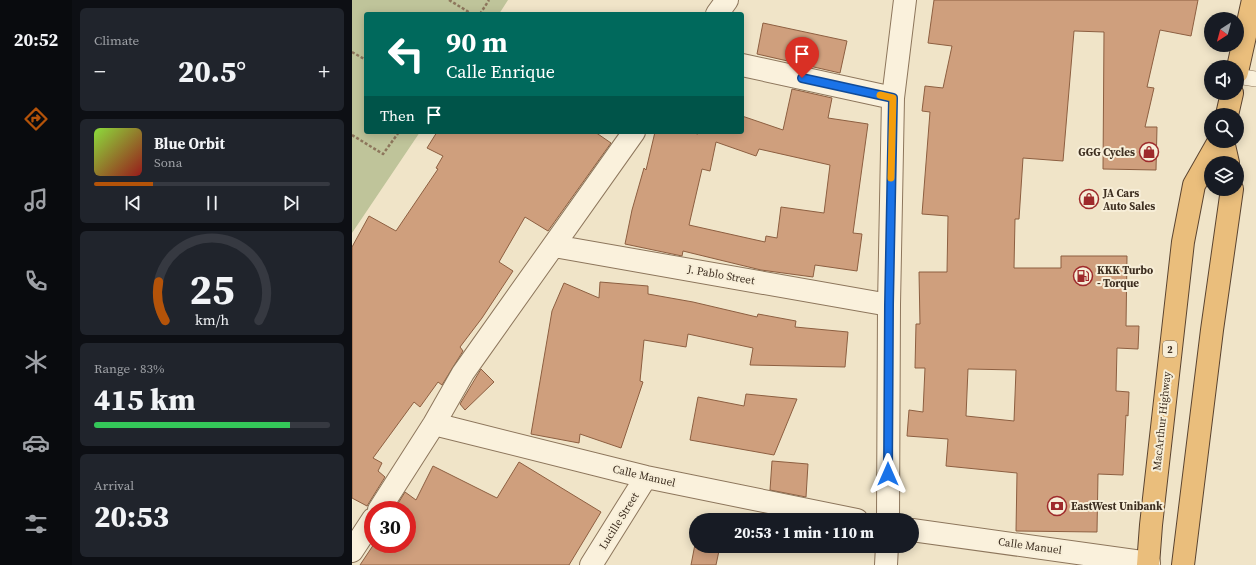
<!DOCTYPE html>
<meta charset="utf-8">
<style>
body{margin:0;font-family:"Source Serif 4",serif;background:#20242c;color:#f1f3f6;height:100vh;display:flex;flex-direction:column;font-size:15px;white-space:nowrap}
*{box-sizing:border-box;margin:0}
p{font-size:13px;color:#9ea1a6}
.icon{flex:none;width:22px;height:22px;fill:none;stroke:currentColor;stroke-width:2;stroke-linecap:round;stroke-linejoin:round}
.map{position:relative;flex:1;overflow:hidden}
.details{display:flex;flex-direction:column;gap:8px;padding:8px;background:#0d0f14;width:280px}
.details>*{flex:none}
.hud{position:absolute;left:12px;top:12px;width:380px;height:122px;border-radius:4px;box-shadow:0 2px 10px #0003;background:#00695c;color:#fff;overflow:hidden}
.needle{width:26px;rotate:216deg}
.tools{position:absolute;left:852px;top:12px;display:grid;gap:8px}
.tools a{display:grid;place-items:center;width:40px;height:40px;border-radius:50%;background:#171b24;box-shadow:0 2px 10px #0003;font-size:20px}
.speed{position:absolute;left:12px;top:501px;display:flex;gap:8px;font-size:20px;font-weight:700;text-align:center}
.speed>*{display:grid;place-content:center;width:52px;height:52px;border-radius:50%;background:#171b24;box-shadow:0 2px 10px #0003;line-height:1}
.speed .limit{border:6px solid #d22;background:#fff;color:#111}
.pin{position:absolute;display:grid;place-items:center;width:34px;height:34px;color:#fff;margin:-41px -17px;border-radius:50% 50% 50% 0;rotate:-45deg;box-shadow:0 0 4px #0007}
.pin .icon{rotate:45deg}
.me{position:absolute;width:44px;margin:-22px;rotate:0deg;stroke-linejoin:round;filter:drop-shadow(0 0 3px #0008)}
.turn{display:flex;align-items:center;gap:14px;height:84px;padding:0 16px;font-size:18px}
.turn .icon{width:52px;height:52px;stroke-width:2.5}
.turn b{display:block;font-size:28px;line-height:34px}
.then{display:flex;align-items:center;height:38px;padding:0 16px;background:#0003;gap:8px;font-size:15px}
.big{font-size:30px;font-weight:800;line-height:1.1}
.details .widget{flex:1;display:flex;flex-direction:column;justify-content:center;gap:6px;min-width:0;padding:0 14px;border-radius:6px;background:#20242c}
.details .dial{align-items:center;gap:0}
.dial svg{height:104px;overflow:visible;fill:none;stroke:#363941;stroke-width:7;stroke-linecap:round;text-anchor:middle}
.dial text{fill:#f1f3f6;stroke:none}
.song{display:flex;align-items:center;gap:12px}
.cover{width:48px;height:48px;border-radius:6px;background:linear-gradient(135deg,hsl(90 70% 55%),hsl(0 70% 35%))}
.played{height:4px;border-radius:2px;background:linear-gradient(90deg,#b45309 25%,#363941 25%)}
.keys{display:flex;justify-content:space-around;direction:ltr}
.heat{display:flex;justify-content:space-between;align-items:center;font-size:22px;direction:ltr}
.charge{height:6px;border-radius:3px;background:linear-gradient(90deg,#34c759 83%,#363941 0)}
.trip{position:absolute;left:337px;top:513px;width:230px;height:40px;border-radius:20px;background:#171b24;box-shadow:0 2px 10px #0003;font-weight:800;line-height:40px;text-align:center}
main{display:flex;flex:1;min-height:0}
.tabs{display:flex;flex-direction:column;width:72px;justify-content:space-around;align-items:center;background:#090b0e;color:#9ea1a6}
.tabs .icon{width:28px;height:28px}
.tabs .active{color:#b45309}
.tabs b{font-size:18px;color:#f1f3f6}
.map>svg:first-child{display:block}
</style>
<main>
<nav class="tabs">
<b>20:52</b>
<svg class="icon active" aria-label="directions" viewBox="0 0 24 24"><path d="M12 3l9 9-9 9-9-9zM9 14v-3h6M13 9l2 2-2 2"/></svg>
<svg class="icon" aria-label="music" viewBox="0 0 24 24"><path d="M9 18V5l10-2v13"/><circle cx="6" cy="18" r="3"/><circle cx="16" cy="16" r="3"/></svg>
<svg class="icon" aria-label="phone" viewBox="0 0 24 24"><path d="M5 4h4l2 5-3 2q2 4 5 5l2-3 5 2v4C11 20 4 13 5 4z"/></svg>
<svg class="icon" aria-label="climate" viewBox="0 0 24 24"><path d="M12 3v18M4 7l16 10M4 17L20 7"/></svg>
<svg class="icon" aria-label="car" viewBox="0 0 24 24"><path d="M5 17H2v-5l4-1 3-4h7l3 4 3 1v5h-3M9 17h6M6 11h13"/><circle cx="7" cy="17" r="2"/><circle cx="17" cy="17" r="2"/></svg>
<svg class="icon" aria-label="filters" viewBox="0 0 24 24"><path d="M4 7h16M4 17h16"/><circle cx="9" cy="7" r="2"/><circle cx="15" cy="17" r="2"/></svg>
</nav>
<section class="details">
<div class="widget"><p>Climate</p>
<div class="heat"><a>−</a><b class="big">20.5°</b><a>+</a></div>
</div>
<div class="widget">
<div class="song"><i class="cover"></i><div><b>Blue Orbit</b><p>Sona</p></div></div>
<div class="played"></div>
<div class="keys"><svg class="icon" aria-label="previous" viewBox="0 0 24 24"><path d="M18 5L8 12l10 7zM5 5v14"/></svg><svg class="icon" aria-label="pause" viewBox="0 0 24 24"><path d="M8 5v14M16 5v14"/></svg><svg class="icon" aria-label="next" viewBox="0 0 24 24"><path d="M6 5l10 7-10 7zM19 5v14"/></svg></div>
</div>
<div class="widget dial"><svg viewBox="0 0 100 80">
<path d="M14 69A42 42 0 1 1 86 69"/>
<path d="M14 69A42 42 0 0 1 9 39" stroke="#b45309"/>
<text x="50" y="56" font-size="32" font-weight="700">25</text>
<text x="50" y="72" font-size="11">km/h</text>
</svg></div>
<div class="widget"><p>Range · 83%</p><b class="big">415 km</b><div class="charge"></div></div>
<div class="widget"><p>Arrival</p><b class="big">20:53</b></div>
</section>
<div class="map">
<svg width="904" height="565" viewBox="0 0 904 565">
<rect width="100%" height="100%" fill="#f0e4c8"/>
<path fill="#bfc49a" d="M 0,0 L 156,0 L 147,14 L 14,14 L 14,132 L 68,132 L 0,233 Z"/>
<path fill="#cf9f7d" stroke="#8d5f41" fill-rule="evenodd" d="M 582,0 L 846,0 L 839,36 L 808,30 L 795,87 L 802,88 L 793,127 L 805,127 L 804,170 L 751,169 L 752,32 L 722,31 L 711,161 L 671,158 L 667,219 L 663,219 L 662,268 L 709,268 L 709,256 L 775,256 L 774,326 L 787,326 L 786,349 L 765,348 L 764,391 L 777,392 L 776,416 L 774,415 L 771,475 L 746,474 L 745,532 L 664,531 L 665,473 L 594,466 L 596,439 L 555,436 L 557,410 L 571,412 L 573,368 L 563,368 L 564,324 L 568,324 L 567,272 L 595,272 L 596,216 L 570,214 L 578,112 L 570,111 L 573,86 L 591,88 L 600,46 L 576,43 ZM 616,369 L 664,370 L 662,421 L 614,416 Z
M 411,23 L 495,41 L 488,73 L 405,54 Z
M 440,89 L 480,98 L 476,118 L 516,124 L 501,233 L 510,234 L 505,271 L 463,265 L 461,277 L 409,270 L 331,251 L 330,256 L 273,244 L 280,210 L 292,168 L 294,170 L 303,132 L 336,132 L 346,134 L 347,132 L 390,132 L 390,116 L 431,130 ZM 364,142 L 404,156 L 407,149 L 478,165 L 472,213 L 429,207 L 425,238 L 414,236 L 413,242 L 337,225 L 350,169 L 358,171 Z
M 85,132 L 243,132 L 259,143 L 196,231 L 173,217 L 147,262 L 161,271 L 130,318 L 108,347 L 111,351 L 90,385 L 86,382 L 68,407 L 62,402 L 21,458 L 30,463 L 26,471 L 33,477 L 15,506 L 0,498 L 0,247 L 17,216 L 44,231 L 86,169 L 84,168 L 91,156 L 75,148 Z
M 248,282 L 296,286 L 296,294 L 341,302 L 405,317 L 406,314 L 444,321 L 443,327 L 496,332 L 493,367 L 398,365 L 401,348 L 336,334 L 334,347 L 292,340 L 288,381 L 291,382 L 269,448 L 228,434 L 227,443 L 179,434 L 200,311 L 212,283 L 247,298 Z
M 129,369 L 142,382 L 113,410 L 108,404 Z
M 394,394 L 445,399 L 422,455 L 338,440 L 346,397 L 392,406 Z
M 420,461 L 456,464 L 454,497 L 418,490 Z
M 167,462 L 249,512 L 217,565 L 8,565 L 22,544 L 55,544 L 55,510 L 42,510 L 53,492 L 64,500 L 81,466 L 145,498 Z
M 344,539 L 344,546 L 368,546 L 364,565 L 339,565 Z"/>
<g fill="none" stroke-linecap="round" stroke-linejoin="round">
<g stroke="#8d765c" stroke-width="16">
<path id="service" d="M 885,76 L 904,79"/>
</g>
<g stroke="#8d765c" stroke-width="24">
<path id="minor" d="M 365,14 L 375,0
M 390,65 L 541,98
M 202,246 L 537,305
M 82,424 L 294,477 L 505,520
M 27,510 L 82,424 L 111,373 L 282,132
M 536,520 L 537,305 L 541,98 L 553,0
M 560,530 L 797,563
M 0,551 L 21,519
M 239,565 L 294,477
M 534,565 L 535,546"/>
</g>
<g stroke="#5b4430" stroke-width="24">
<path id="trunk" d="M 885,72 L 901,0
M 875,115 L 880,93
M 871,141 L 876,163
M 796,565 L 799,525 L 831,242 L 842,185 L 867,141
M 831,565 L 860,330 L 880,189"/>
</g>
<path stroke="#8d765c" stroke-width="2.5" stroke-dasharray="3 2" stroke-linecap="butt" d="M 97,0 L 120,14
M 128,14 L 137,0
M 0,52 L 14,60
M 0,135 L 31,154 L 47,132"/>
<use href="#service" stroke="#faf1dc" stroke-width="15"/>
<use href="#minor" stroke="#faf1dc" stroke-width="22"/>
<use href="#trunk" stroke="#eabe7c" stroke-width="22"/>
</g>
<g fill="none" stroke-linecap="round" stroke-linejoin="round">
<g stroke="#114b97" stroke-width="10">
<path id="route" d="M 450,78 L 541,98 L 537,305 L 536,474"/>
</g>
<use href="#route" stroke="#1a73e8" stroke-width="7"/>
<path stroke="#f59e0b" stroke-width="7" d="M 528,95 L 541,98 L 539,178"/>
</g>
<defs>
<g id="shop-ring" transform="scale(1)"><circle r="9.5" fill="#f7eed8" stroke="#9e2a2b" stroke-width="1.5"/><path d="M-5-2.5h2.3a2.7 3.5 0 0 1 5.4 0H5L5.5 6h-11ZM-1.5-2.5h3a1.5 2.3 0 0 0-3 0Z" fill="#9e2a2b"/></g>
<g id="fuel-ring" transform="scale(1)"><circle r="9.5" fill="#f7eed8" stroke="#9e2a2b" stroke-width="1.5"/><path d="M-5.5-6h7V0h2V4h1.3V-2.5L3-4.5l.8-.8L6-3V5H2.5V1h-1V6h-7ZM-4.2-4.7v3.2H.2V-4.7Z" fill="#9e2a2b"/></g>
<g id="bank-ring" transform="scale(1)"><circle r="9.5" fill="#f7eed8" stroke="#9e2a2b" stroke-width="1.5"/><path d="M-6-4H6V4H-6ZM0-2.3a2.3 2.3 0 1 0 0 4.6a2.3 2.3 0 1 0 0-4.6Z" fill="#9e2a2b"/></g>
</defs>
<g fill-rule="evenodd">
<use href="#shop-ring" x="797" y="152"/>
<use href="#shop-ring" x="737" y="199"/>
<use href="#fuel-ring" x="731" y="276"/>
<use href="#bank-ring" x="705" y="506"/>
</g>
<g text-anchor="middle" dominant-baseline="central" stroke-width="4" stroke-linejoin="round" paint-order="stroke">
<rect fill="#f7eed8" stroke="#756857" stroke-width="1" x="811" y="341" width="14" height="16" rx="3"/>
<g font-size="10" font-weight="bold" fill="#3d2e20">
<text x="818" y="349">2</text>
</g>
<g font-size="11" font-weight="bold" fill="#3d2e20" stroke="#f7eed8" text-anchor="start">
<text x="783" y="152" text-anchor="end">GGG Cycles</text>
<text x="751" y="193">JA Cars<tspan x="751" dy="13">Auto Sales</tspan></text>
<text x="745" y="270">KKK Turbo<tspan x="745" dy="13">- Torque</tspan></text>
<text x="719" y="506">EastWest Unibank</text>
</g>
<g font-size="11" fill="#3d2e20" stroke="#f7eed8">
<text transform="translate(369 275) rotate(10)">J. Pablo Street</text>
<text transform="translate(810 421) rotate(-84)">MacArthur Highway</text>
<text transform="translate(292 476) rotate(13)">Calle Manuel</text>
<text transform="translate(267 521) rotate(-58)">Lucille Street</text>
<text transform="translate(678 546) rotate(8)">Calle Manuel</text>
</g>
</g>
</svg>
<div class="tools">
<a><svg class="needle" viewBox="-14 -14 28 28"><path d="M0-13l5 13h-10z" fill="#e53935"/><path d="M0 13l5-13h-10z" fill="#9ea1a6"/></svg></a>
<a><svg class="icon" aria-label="sound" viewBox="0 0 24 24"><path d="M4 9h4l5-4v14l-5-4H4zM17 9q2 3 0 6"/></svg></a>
<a><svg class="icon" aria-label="search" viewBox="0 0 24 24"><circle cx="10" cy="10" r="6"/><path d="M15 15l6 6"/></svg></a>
<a><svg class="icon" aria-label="layers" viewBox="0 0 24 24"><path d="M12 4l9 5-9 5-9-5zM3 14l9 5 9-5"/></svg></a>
</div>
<div class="speed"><div class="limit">30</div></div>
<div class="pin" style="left:450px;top:78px;background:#d93025"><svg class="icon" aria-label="arrive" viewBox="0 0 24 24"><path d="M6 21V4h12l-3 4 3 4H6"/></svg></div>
<svg class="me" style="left:536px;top:474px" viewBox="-20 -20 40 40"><path d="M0-17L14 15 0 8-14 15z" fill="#1a73e8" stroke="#fff" stroke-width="4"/></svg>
<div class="trip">20:53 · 1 min · 110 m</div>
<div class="hud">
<div class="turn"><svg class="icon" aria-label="left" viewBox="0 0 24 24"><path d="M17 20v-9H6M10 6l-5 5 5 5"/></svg><div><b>90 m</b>Calle Enrique</div></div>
<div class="then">Then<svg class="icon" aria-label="arrive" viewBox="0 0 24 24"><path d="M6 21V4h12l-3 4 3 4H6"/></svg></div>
</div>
</div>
</main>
